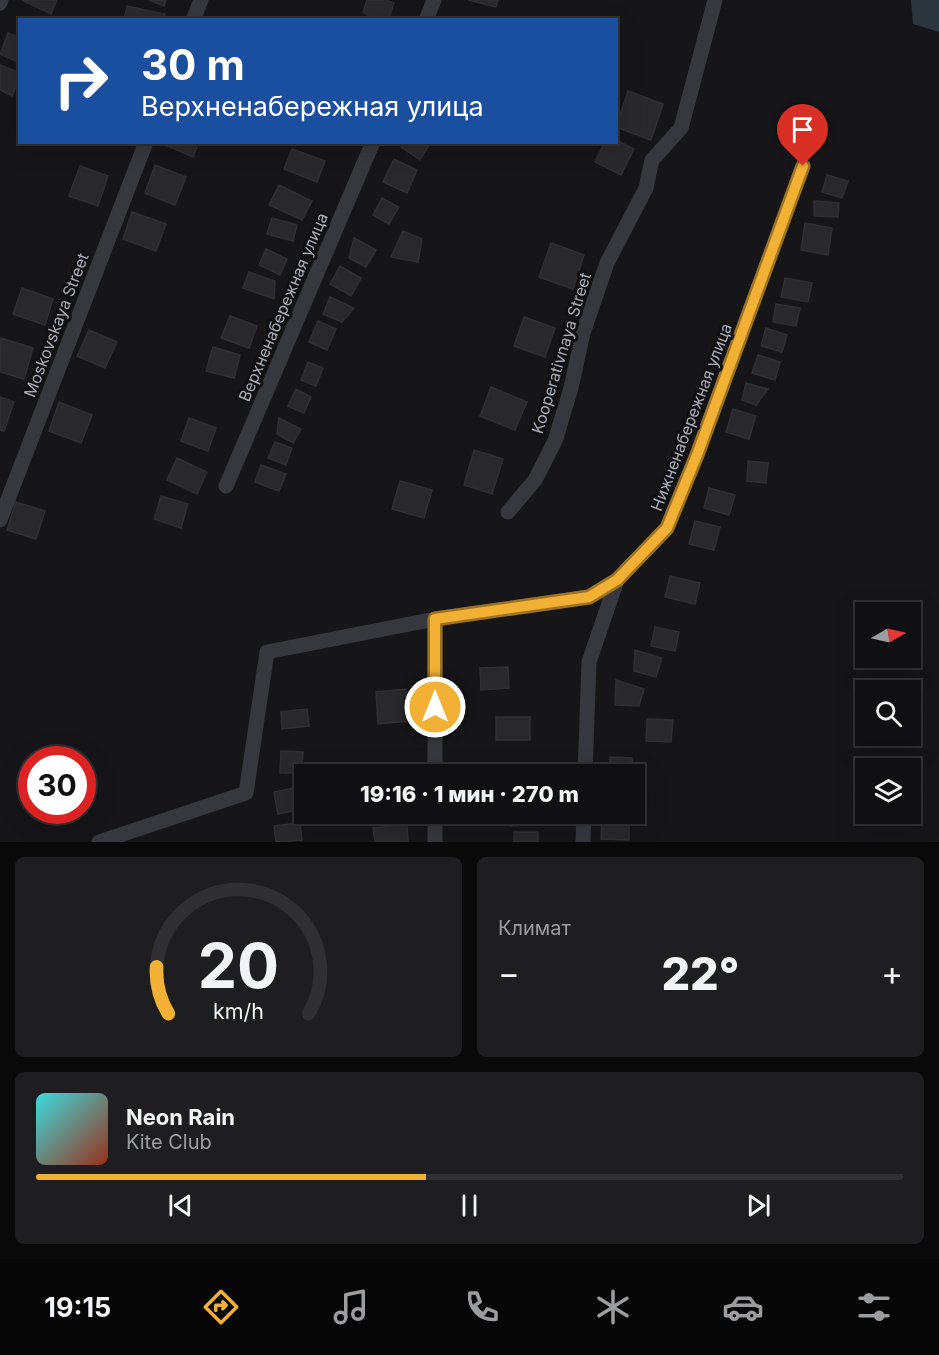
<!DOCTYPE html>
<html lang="ru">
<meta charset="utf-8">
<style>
body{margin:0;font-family:Inter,sans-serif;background:#1e1e20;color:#f1f3f6;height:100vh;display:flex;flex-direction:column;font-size:22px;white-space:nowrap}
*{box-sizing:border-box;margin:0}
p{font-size:20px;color:#9c9d9f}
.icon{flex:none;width:33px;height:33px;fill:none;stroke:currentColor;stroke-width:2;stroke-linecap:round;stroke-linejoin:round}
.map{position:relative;height:842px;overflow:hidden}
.side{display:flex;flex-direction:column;gap:15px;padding:15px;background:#09090a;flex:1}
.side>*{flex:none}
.banner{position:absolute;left:18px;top:18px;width:600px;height:126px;border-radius:0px;box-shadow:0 6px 24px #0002,0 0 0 2px #303032;background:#1a4fa0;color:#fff;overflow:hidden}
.needle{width:39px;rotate:81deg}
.buttons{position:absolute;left:855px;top:602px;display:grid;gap:12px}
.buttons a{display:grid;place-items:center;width:66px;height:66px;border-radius:0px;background:#101012;box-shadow:0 6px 24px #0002,0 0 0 2px #303032;font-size:30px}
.speed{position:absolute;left:18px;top:746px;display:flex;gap:12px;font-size:30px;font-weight:700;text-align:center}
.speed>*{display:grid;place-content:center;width:78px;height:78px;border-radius:50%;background:#101012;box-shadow:0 6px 24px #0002,0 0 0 2px #303032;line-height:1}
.speed .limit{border:9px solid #d22;background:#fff;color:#111}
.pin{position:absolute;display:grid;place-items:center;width:51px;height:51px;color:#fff;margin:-62px -26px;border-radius:50% 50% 50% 0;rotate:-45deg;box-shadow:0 0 6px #0007}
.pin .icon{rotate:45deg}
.me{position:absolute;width:66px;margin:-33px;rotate:0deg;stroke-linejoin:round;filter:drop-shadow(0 0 4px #0008)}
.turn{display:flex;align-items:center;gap:21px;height:126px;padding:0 24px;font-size:27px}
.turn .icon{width:78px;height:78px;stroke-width:2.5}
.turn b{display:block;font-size:42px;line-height:51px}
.big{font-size:45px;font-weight:800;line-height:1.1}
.side .widget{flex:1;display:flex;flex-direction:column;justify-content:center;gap:9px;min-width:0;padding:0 21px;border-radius:9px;background:#1e1e20}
.side .dial{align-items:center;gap:0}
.dial svg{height:156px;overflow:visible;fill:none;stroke:#303032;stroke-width:7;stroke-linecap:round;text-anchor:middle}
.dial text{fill:#f1f3f6;stroke:none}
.song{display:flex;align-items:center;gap:18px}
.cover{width:72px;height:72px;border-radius:9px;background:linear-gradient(135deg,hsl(180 70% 55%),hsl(10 70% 35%))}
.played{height:6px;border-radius:3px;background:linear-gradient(90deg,#f2b134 45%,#303032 45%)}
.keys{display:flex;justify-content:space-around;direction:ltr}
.heat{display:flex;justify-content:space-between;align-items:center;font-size:33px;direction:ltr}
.side .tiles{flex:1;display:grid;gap:15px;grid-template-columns:1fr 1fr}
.widget:last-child{grid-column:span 2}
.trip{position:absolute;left:294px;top:764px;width:351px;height:60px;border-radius:0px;background:#101012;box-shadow:0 6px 24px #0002,0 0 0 2px #303032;font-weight:800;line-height:60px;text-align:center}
.tabs{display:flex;height:96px;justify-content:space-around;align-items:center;background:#060607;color:#9c9d9f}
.tabs .icon{width:42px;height:42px}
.tabs .active{color:#f2b134}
.tabs b{font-size:27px;color:#f1f3f6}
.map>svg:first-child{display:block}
</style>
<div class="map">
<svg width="939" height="842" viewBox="0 0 939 842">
<rect width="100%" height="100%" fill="#161618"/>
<path fill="#2c353c" d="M 911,0 L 939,0 L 939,32 L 913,24 Z"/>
<path fill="#29292c" stroke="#303034" stroke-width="1.5" d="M 22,0 L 57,0 L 51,14 Z
M 149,0 L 166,0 L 164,6 Z
M 367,0 L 385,0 L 394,3 L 388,20 L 375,20 L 363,12 Z
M 468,0 L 498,0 L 496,7 Z
M 127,6 L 165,14 L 164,20 L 124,20 Z
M 8,33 L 20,38 L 20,63 L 0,54 Z
M 0,65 L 20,73 L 20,78 L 12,96 L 0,90 Z
M 628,91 L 663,104 L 651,140 L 616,127 Z
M 616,140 L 634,149 L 621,175 L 595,162 L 605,142 L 616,142 Z
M 164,142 L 199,142 L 193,157 L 163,144 Z
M 404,142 L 431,142 L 420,160 L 401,147 Z
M 292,149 L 325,161 L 317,182 L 284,169 Z
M 394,159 L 417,170 L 407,193 L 383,182 Z
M 155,165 L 186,177 L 175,205 L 145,193 Z
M 80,166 L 108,176 L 98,206 L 69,196 Z
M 827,175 L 848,181 L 842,198 L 822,192 Z
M 279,185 L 312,201 L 302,220 L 269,205 Z
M 382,198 L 399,207 L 389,224 L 373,215 Z
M 814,201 L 839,203 L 838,217 L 814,216 Z
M 132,212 L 166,224 L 156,251 L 123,239 Z
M 272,218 L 297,225 L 293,241 L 267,234 Z
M 805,223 L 832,228 L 828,255 L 801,250 Z
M 403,231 L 422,239 L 418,262 L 391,257 Z
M 354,238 L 376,250 L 366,267 L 349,258 Z
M 551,243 L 584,255 L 573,289 L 539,277 Z
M 266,249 L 287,259 L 280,275 L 259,265 Z
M 340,266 L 361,278 L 351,296 L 330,284 Z
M 249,272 L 275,281 L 274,299 L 243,288 Z
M 785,278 L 812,283 L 808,302 L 781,297 Z
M 22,288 L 53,299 L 45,325 L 13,314 Z
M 330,297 L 354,308 L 342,322 L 323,314 Z
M 776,304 L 800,308 L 796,326 L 773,322 Z
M 230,316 L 257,326 L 249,348 L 221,338 Z
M 524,317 L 555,328 L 545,357 L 514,346 Z
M 318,321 L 336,329 L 327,350 L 309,342 Z
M 766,328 L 787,335 L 782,352 L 761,346 Z
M 89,330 L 117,342 L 105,368 L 77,356 Z
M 1,338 L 33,348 L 24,379 L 0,372 Z
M 213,347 L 240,355 L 234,378 L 206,371 Z
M 758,355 L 780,362 L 775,380 L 752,373 Z
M 308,362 L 323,368 L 316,386 L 301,380 Z
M 746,383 L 768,389 L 756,405 L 742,400 Z
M 491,387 L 527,402 L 515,430 L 480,416 Z
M 296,389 L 311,397 L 304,413 L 288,406 Z
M 0,397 L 14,402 L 4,431 L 0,430 Z
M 59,402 L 92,415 L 81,443 L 49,431 Z
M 733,409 L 756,416 L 749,439 L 726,432 Z
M 189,418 L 216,428 L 208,451 L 181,441 Z
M 279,418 L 301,429 L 293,443 L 277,434 Z
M 275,442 L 292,448 L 286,465 L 268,458 Z
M 474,450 L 503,459 L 492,494 L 464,485 Z
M 177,458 L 207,472 L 197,494 L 167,480 Z
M 748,461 L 768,463 L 766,483 L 747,481 Z
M 261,465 L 286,474 L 279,491 L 255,482 Z
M 400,481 L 432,490 L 424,518 L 392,509 Z
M 709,488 L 735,495 L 729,515 L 704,508 Z
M 161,496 L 188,504 L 181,528 L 154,519 Z
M 16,502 L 45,511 L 36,539 L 7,530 Z
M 695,521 L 720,527 L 714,550 L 689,544 Z
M 670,576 L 700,583 L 695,604 L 665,597 Z
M 655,627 L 679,632 L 675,651 L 651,646 Z
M 635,650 L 662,658 L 656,677 L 634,671 Z
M 508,667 L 509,688 L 481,690 L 480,668 Z
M 616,680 L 644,689 L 639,706 L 615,705 Z
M 406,689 L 409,721 L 378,724 L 376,692 Z
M 307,709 L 309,726 L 282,729 L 281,712 Z
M 496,717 L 530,717 L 530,740 L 496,740 Z
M 647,719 L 673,720 L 671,742 L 646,741 Z
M 281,751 L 303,752 L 302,773 L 280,773 Z
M 610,757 L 632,758 L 632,774 L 610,774 Z
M 532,769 L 533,774 L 498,774 Z
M 299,787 L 303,809 L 278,814 L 274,792 Z
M 509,813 L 542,813 L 543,824 L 510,826 Z
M 602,818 L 629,819 L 629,840 L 601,839 Z
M 300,823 L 302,840 L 276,842 L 274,826 Z
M 407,824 L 408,842 L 375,842 L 373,828 Z
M 514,832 L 538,832 L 538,842 L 514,842 Z"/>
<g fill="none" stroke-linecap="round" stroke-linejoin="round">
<path stroke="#37383d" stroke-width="15" d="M 0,3 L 1,0
M 193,20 L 201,0
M 426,20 L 434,0
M 226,486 L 373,142
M 508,512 L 535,480 L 555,441 L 571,388 L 583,333 L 607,263 L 646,188 L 652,160 L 681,128 L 715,0
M 0,520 L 146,142
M 435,619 L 435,774
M 585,774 L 589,662 L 617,580 L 667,528 L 697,455 L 803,166
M 435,813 L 435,842
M 99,842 L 246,793 L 267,652 L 435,619 L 589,597 L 617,580
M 583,842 L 584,813"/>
</g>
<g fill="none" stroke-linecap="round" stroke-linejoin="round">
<g stroke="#9d7322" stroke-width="15">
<path id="route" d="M 435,707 L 435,619 L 589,597 L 617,580 L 667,528 L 697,455 L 803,166"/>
</g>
<use href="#route" stroke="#f2b134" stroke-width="10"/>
</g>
<g text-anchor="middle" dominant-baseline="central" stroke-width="6" stroke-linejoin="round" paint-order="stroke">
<g font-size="16" fill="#a8adb8" stroke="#111113">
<text transform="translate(283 307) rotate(-67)">Верхненабережная улица</text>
<text transform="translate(56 325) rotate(-69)">Moskovskaya Street</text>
<text transform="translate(561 353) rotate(-73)">Kooperativnaya Street</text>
<text transform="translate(691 417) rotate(-69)">Нижненабережная улица</text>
</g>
</g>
</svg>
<div class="buttons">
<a><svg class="needle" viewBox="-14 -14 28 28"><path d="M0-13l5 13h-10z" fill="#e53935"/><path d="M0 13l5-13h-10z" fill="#9c9d9f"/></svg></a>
<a><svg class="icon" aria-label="search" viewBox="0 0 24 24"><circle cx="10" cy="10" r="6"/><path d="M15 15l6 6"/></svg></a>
<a><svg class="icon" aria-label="layers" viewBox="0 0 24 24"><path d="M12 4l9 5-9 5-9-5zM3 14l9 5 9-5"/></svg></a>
</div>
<div class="speed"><div class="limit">30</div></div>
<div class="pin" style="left:803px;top:166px;background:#d93025"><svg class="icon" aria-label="arrive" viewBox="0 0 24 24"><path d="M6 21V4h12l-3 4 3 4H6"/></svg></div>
<svg class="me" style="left:435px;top:707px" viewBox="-20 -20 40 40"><circle r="17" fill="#f2b134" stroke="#fff" stroke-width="3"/><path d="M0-11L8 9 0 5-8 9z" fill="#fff"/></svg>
<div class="trip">19:16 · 1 мин · 270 m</div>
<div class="banner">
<div class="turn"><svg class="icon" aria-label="right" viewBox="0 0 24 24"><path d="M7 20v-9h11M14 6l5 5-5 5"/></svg><div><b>30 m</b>Верхненабережная улица</div></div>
</div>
</div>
<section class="side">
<div class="tiles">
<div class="widget dial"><svg viewBox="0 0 100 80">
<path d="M14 69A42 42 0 1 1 86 69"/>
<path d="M14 69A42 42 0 0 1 8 45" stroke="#f2b134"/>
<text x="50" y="56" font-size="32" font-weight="700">20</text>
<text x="50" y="72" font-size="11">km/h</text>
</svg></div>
<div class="widget"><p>Климат</p>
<div class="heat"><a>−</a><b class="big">22°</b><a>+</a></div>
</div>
<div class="widget">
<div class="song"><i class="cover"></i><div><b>Neon Rain</b><p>Kite Club</p></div></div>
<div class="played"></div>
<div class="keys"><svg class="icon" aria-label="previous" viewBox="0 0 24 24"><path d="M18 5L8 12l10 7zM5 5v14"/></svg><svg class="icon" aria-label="pause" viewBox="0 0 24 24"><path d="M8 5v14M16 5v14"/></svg><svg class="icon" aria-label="next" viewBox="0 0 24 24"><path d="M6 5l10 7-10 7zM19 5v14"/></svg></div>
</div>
</div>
</section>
<nav class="tabs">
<b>19:15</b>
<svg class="icon active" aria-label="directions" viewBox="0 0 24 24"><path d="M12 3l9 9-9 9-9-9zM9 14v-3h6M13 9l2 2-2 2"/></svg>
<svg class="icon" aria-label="music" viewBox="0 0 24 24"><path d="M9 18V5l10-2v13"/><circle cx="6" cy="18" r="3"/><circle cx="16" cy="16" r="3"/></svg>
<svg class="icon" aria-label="phone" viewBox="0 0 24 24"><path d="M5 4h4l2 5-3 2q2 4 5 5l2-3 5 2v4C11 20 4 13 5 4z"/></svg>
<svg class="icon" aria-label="climate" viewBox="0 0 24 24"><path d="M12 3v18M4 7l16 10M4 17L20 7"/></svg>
<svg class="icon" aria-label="car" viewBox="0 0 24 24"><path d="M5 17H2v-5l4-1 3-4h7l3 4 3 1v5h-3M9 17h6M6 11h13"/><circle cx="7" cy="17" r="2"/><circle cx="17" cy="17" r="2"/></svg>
<svg class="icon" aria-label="filters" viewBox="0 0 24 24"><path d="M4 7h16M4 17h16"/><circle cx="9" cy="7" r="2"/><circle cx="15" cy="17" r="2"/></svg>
</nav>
